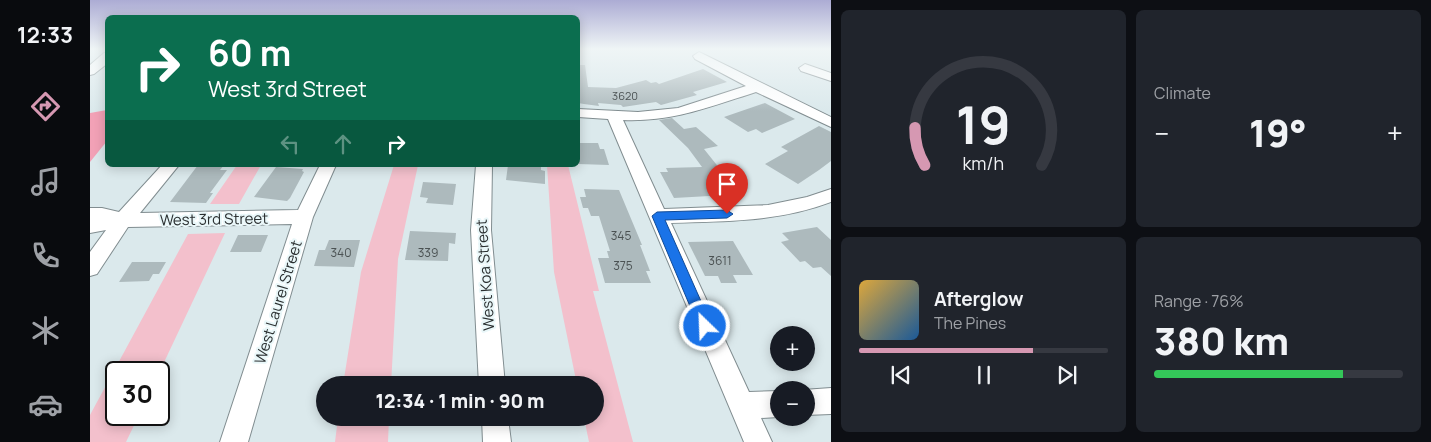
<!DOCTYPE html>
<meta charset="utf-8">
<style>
body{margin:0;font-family:Manrope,sans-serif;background:#20242c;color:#f1f3f6;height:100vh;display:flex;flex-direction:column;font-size:19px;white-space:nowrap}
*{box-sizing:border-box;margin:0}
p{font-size:16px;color:#9ea1a6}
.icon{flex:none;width:28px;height:28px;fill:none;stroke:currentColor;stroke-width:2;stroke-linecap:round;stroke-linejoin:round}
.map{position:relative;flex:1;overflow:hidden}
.side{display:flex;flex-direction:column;gap:10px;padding:10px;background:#0d0f14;width:600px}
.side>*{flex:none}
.top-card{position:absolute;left:15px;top:15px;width:475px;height:152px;border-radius:8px;box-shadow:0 2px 12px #0003;background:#0b6e4f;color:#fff;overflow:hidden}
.fabs{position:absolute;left:680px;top:326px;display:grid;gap:10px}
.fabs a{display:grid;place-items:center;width:45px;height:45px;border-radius:50%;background:#171b24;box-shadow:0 2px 12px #0003;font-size:25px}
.speed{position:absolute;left:15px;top:361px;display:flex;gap:10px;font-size:25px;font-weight:700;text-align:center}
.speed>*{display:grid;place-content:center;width:65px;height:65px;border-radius:50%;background:#171b24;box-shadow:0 2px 12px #0003;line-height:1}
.speed .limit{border:2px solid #111;border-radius:8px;background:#fff;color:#111}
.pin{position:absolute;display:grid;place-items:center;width:42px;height:42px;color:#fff;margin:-51px -21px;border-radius:50% 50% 50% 0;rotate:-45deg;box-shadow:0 0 5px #0007}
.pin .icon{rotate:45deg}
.me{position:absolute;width:55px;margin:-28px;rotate:336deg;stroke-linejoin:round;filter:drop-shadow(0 0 4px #0008)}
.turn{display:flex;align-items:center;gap:18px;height:105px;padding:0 20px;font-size:22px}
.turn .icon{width:65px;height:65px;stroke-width:2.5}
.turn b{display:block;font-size:35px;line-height:42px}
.lanes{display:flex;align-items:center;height:48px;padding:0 20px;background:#0003;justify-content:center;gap:25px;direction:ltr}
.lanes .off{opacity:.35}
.big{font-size:38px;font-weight:800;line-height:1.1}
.side .card{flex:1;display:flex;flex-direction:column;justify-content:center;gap:8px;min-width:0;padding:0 18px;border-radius:8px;background:#20242c}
.side .dial{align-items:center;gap:0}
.dial svg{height:130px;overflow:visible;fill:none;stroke:#363941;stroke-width:7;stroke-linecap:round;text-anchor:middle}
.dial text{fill:#f1f3f6;stroke:none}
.song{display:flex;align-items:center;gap:15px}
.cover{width:60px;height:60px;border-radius:8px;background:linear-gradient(135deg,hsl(40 70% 55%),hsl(210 70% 35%))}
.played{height:5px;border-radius:2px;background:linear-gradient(90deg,#d698b2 70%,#363941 70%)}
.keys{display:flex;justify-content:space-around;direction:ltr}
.heat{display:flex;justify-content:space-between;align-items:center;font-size:28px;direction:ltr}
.charge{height:8px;border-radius:4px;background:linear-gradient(90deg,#34c759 76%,#363941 0)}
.side .tiles{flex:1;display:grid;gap:10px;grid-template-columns:repeat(2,1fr)}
.trip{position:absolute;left:226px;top:376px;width:288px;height:50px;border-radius:25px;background:#171b24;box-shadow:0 2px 12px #0003;font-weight:800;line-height:50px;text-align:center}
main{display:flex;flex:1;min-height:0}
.menu{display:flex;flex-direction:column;width:90px;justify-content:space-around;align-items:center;background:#090b0e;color:#9ea1a6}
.menu .icon{width:35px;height:35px}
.menu .selected{color:#d698b2}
.menu b{font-size:22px;color:#f1f3f6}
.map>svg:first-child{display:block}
</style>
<main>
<nav class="menu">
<b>12:33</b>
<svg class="icon selected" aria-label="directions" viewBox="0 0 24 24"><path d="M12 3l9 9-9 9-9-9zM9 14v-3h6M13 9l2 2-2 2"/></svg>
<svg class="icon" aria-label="music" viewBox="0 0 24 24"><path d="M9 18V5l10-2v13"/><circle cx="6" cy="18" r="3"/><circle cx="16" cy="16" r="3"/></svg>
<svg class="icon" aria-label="phone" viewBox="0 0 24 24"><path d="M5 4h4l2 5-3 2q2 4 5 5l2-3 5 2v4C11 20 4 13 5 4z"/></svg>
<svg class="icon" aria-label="climate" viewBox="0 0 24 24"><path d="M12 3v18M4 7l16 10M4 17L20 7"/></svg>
<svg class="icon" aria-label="car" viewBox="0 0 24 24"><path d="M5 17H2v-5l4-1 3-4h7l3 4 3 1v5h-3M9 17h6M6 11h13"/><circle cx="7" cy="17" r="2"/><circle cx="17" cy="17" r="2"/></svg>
</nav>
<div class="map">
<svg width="741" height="442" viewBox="0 0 741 442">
<rect width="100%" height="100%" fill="#dbe9ec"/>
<path fill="#f3c0cc" d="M 147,165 L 171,165 L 149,204 L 120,204 Z
M 304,165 L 328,165 L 308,259 L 301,385 L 253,385 L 271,272 Z
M 457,165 L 478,165 L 509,291 L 503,291 L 543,442 L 499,442 L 494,418 L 505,418 L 505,385 L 487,385 L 464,272 Z
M 135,233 L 69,373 L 26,372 L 26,415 L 49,415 L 36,442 L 0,442 L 0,415 L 98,234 Z
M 248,418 L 299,418 L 298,442 L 245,442 Z"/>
<path fill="#f2a1b6" d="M 17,110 L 17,141 L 0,162 L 0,113 Z"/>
<path fill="#adbabd" d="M 488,65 L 495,65 L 498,87 L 526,88 L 556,80 L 561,83 L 566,82 L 569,84 L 613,69 L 637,82 L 603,92 L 607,95 L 571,105 L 566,102 L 533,107 L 531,105 L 508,103 L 509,106 L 494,104 L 488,103 Z
M 675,103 L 705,119 L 672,133 L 666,129 L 658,132 L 634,117 Z
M 582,118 L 594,129 L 606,127 L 628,146 L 614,149 L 630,169 L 640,169 L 654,188 L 650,188 L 655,194 L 584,198 L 570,172 L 578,172 L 576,168 L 612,167 L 598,148 L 569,120 Z
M 729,126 L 741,132 L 741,161 L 729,170 L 708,184 L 675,164 L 698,151 L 691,147 Z
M 488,143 L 508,143 L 510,149 L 514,149 L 519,165 L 488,164 Z
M 108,165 L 134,165 L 130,170 L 137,170 L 120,193 L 123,193 L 116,203 L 80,202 Z
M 418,165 L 451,165 L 451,170 L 455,171 L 455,184 L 416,180 Z
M 186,167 L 213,169 L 212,171 L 214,172 L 200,198 L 197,201 L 164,197 Z
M 333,182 L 366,184 L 363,205 L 336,203 L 338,198 L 330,197 Z
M 494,189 L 529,190 L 552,245 L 550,245 L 560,271 L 556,271 L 561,283 L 515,283 L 508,258 L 519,258 L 517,251 L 520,251 L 509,216 L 501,216 L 498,208 L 493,208 L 490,197 L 496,197 Z
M 727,227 L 741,240 L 741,276 L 731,267 L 723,268 L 715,261 L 710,262 L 691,242 L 699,240 L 692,233 Z
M 320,231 L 366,233 L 365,244 L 359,243 L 358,261 L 315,260 Z
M 148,235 L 178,235 L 171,252 L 140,252 Z
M 239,240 L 270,240 L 264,267 L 224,266 L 229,250 L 235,250 Z
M 643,241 L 663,275 L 643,275 L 647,283 L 631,283 L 628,276 L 615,276 L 598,242 Z
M 42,262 L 76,262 L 69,274 L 63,274 L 59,281 L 29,282 Z"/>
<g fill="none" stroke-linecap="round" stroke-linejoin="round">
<g stroke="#818d90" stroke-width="2">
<path id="minor" d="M 609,52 L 741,117 L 741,127 L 666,92 C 619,107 583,122 533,120 L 574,209 L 678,205 L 717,197 L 741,189 L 741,202 C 689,222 636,221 581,223 L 659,392 L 689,391 L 689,417 L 671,418 L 682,442 L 654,442 L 518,119 L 488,117 L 488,109 L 548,112 L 588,108 L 656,86 L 605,59 L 603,56 Z
M 14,53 L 18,53 L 18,63 L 4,74 L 0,75 L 0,65 Z
M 715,64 L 741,73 L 741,81 L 711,71 L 709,68 Z
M 72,165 L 89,165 L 50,213 L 208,210 L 230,165 L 246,165 L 223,217 L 158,442 L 130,442 L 202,224 L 38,227 L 7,274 L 0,276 L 0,252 L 16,230 L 0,233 L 0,208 L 12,208 L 29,212 Z
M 386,165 L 402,165 L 401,230 L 415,385 L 389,385 L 381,230 Z
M 741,388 L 741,414 L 716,415 L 716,390 L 713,390 Z
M 392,418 L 418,418 L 421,442 L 393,442 Z"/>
</g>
<use href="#minor" fill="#fff" fill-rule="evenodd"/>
</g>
<linearGradient id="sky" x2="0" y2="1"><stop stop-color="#acacd4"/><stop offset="0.44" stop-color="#eff5f6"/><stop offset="1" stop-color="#eff5f6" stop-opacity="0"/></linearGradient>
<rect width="741" height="111" fill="url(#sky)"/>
<path fill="#1a73e8" stroke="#114b97" d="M 637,210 L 643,214 L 637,218 L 575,220 L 622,326 L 620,330 L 615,332 L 610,330 L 562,216 L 567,212 Z"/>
<g text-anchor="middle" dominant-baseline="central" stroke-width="4" stroke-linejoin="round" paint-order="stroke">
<g font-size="11" fill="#4b5253">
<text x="535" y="95">3620</text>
</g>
<g font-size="12" fill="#4b5253">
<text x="531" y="235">345</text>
<text x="251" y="252">340</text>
<text x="338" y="252">339</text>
<text x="630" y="260">3611</text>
<text x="533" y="265">375</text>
</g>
<g font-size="15" fill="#2a2f30" stroke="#e9f7f9">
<text transform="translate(124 219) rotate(-1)">West 3rd Street</text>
<text transform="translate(395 275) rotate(-94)">West Koa Street</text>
<text transform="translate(188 302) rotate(-73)">West Laurel Street</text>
</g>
</g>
</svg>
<div class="fabs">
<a>+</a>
<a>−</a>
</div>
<div class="speed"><div class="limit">30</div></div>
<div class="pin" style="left:637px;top:214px;background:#d93025"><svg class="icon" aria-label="arrive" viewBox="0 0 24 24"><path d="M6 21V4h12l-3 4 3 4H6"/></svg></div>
<svg class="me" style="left:615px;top:326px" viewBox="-20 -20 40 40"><circle r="17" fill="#1a73e8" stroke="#fff" stroke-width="3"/><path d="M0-11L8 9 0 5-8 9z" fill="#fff"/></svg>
<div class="trip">12:34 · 1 min · 90 m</div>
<div class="top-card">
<div class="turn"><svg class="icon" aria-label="right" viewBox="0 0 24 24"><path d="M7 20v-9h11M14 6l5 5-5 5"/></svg><div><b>60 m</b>West 3rd Street</div></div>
<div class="lanes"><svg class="icon off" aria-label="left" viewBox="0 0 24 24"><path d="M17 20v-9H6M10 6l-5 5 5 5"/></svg><svg class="icon off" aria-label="ahead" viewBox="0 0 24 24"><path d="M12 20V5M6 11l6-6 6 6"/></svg><svg class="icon" aria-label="right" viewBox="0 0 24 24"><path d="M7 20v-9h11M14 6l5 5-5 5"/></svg></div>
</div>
</div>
<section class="side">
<div class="tiles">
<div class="card dial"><svg viewBox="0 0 100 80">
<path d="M14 69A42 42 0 1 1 86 69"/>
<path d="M14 69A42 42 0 0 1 8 46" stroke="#d698b2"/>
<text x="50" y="56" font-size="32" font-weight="700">19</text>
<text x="50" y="72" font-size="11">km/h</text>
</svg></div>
<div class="card"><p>Climate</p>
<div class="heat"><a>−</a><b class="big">19°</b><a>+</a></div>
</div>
<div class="card">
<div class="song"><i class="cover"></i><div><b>Afterglow</b><p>The Pines</p></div></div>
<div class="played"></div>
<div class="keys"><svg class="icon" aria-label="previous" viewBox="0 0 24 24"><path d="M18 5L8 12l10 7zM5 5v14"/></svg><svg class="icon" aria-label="pause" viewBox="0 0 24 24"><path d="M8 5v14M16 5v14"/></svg><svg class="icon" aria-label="next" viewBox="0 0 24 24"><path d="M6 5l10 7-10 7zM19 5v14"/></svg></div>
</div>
<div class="card"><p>Range · 76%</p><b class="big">380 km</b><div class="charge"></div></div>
</div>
</section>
</main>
